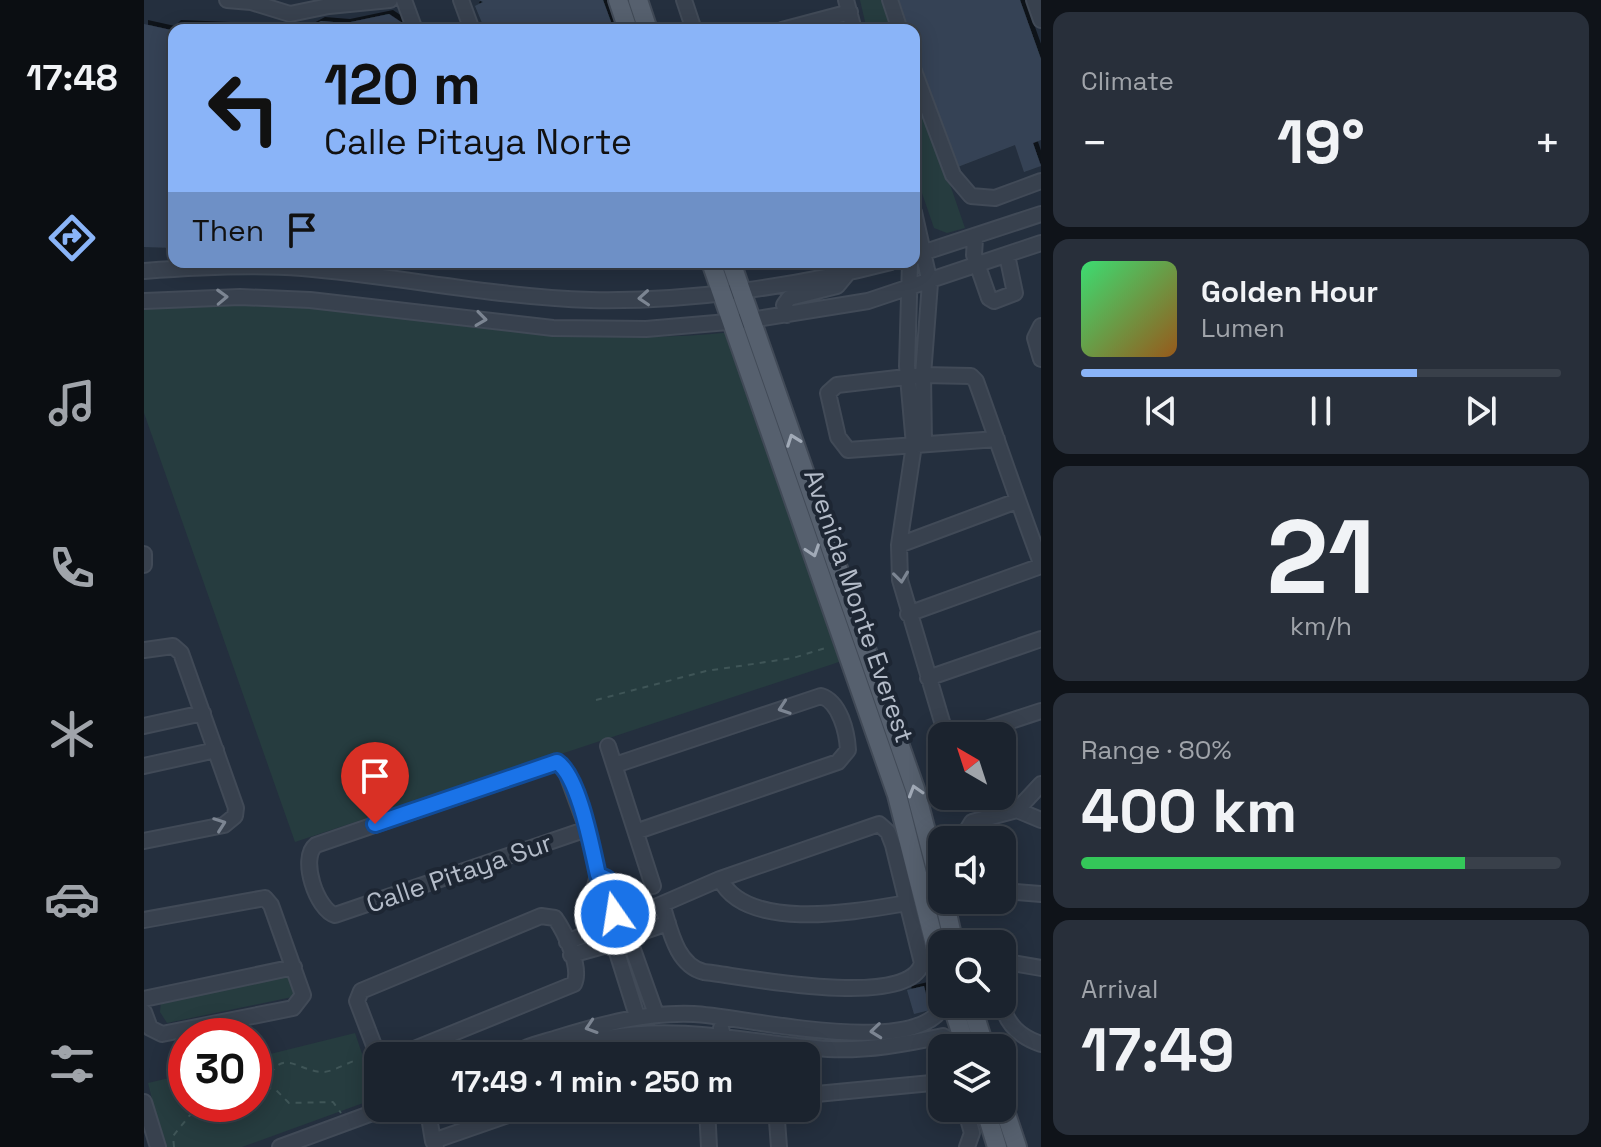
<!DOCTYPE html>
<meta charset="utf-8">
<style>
body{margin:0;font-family:"Space Grotesk",sans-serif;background:#282f3a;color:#f1f3f6;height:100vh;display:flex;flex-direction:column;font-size:30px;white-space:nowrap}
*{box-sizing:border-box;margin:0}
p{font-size:26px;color:#a0a4aa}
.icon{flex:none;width:44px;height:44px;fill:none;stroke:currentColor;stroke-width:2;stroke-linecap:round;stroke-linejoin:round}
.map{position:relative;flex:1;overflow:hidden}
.drawer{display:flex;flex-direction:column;gap:12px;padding:12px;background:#0f1319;width:560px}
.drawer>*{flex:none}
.banner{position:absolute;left:24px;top:24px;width:752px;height:244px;border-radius:16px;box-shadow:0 4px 20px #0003,0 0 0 2px #39404a;background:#8ab4f8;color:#111;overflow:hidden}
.needle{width:52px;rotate:321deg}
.controls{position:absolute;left:784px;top:722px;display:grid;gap:16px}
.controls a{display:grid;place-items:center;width:88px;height:88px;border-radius:16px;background:#1b232e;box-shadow:0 4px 20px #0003,0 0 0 2px #39404a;font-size:40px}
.speed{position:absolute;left:24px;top:1018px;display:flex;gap:16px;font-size:40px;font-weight:700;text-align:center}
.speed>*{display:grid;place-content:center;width:104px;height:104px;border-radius:50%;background:#1b232e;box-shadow:0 4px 20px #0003,0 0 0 2px #39404a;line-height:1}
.speed .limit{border:12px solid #d22;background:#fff;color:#111}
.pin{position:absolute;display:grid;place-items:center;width:68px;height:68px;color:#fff;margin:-82px -34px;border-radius:50% 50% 50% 0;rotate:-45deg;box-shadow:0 0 8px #0007}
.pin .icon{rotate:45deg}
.me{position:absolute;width:88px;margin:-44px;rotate:347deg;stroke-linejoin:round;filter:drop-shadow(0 0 6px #0008)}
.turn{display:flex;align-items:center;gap:28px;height:168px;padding:0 24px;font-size:36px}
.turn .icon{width:104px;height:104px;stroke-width:2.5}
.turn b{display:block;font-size:56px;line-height:68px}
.then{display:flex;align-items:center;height:76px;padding:0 24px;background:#0003;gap:16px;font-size:30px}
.big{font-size:60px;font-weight:800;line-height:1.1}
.drawer .widget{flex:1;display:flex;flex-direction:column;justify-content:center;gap:12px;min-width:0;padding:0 28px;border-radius:16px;background:#282f3a}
.drawer .dial{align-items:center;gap:0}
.dial b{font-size:104px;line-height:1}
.song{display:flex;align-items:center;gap:24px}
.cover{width:96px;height:96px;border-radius:12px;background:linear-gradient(135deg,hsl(140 70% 55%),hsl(30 70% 35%))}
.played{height:8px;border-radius:4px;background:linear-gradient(90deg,#8ab4f8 70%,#39404a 70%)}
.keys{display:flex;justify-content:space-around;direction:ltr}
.heat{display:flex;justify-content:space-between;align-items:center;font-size:44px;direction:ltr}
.charge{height:12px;border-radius:6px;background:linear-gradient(90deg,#34c759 80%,#39404a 0)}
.trip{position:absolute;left:220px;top:1042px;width:456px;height:80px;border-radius:16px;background:#1b232e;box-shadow:0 4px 20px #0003,0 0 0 2px #39404a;font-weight:800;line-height:80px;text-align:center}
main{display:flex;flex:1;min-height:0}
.tabs{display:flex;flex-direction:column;width:144px;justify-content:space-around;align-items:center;background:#0b0e12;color:#a0a4aa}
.tabs .icon{width:56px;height:56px}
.tabs .active{color:#8ab4f8}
.tabs b{font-size:36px;color:#f1f3f6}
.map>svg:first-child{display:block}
</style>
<main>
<nav class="tabs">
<b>17:48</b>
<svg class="icon active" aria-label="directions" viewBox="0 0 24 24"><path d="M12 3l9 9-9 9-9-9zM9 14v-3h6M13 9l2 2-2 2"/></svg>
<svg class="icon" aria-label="music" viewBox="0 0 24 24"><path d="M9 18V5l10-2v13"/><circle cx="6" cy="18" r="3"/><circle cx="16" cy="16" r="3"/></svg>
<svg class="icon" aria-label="phone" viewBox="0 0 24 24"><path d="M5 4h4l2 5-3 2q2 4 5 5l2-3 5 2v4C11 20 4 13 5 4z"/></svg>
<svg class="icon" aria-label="climate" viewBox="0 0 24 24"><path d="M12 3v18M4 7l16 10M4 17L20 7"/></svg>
<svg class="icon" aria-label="car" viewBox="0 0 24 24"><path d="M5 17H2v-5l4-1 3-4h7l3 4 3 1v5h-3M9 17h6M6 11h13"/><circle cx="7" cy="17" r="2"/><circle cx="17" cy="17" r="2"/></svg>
<svg class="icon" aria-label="filters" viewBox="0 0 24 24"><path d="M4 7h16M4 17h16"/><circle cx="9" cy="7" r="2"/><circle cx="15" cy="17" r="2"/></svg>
</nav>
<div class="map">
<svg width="897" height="1147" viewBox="0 0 897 1147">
<defs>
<filter id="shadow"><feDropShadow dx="4" dy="-4" stdDeviation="0" flood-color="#0009"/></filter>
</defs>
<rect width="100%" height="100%" fill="#242f3e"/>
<path fill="#263c3f" d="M 716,0 L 742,0 L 753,30 L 723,30 Z
M 770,80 L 821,228 L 803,233 L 790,228 L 770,170 Z
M 93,304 C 258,309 422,351 588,332 L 704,659 L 151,842 L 0,413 L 0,309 Z
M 145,974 L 153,996 L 23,1023 L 16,1012 L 17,1000 Z
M 211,1033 L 233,1098 L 98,1147 L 20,1147 L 4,1083 L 42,1074 L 42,1104 L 110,1104 L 110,1058 Z"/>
<path fill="#364354" filter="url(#shadow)" d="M 335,0 L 459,0 L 470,30 L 341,30 L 331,6 L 339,2 Z
M 754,0 L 876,0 L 897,59 L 897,140 L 889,143 L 897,166 L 880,172 L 871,145 L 811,168 L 770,48 L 770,30 L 764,30 Z
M 245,14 L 260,24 L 261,30 L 160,30 L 177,21 L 202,23 Z
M 0,24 L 27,30 L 33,24 L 108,27 L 108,30 L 30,30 L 30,248 L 0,247 Z
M 780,986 L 786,1010 L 770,1014 L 763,990 Z"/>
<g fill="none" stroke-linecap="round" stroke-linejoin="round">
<g stroke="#414a57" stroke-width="18">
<path id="minor" d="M 83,0 L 107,2 L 146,14 L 185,6 L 246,0
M 260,0 L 271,30
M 317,0 L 328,30
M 540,0 L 550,30
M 702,0 L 710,30
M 746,0 L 756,30
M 890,0 L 897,20
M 638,30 L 706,12
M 770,71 L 809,175 L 827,196 L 851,198 L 897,181
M 770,212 L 786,283 L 779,375 L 780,444
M 831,239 L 830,255 L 845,298 L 850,301 L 871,293 L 863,255
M 772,255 L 897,214
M 766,262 L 763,366 L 770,445 L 755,545 L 756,580 L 799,725 L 809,736
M 0,271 C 52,267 105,264 158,268 C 254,276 350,297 447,300 C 543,302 655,286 747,262
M 0,301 L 96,297 L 166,300 L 409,328 L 502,329 L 607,320 L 724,301 L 897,243
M 643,315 L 640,305 L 645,298 L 693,286 L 703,274
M 897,326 L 891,338 L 897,359
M 853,439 L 704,450 L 694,437 L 684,393 L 693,385 L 779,375 L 827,376 L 832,381 C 854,442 874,502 897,563
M 755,545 L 873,501
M 0,554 L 0,565
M 764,614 L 897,566
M 0,650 L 29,646 L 37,653 L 92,808 L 91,816 L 80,825 L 0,841
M 784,678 L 897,639
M 0,726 L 59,713
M 821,736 L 897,711
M 464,746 L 509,886
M 471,765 L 677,696 C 696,702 703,732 704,750 L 694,762 L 494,831
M 0,766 L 72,750
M 873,810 L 897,784
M 873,810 L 897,820
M 443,829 L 191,915 C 173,910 155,858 172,845 L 413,762 L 422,772 L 443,829 L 454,875 L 451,886 L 462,919
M 817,840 L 828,822 L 873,810
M 454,875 L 463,879 L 476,914
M 576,879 C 603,933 715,911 763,903
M 858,891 L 897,894
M456 931a18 18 0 1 1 36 0a18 18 0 1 1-36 0Z
M 486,918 L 576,879 L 735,824 L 744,832 L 749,845 L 778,963 C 765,1011 598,976 560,972 C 532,965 526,929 518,904
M 0,920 L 121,898 L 127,905 L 159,995 L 149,1008 L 18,1034 L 6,1028 L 0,1012
M 492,934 L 524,923
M 423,942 L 457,928
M 487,944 L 512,1014
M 472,949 L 493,1016
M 427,955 L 463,945
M 858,970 L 869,963 L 897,968
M 0,999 L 150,967
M 858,1004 C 863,1025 876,1037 897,1044
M 577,1028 L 584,1056
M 234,1056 L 213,1001 L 217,991 L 397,916 L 411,918 C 421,932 438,968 430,984 L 253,1056
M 368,1056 C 380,1046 398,1043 413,1038 C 459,1024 501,1012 550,1014 C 598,1016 776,1061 800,1004
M 405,1056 C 425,1050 444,1041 464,1038 C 538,1024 611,1044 684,1049 C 723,1051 762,1044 799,1036 L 820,1048
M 662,1095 L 798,1082
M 0,1102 L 14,1147
M 563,1108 L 565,1147
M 632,1108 L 635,1147
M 821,1108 L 828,1133 L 823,1147
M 286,1123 L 289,1141
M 136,1147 L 242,1108
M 292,1147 L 289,1141 L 384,1108"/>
</g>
<g stroke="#414a57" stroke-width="22">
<path id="major" d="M 474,0 L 484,30
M 494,0 L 504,30
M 567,262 L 753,795 L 798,972
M 587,262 L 771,789 L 798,893
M 800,900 L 810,944
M 808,1004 L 822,1048
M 827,1004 L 841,1048
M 858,1102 L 873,1147
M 841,1108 L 853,1147"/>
</g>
<path stroke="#3f5557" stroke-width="2" stroke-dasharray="6 6" stroke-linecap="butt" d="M 452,700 L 562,671 L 649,658 L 685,647
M 110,1083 L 132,1090 L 145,1103 L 189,1102 L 197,1113
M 122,1085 C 136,1044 154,1072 179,1072 C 188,1072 201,1064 210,1061
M 30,1147 L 29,1136 L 55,1104"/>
<use href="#minor" stroke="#38414e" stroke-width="14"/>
<use href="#major" stroke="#56606e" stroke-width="18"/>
</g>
<defs><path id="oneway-chevron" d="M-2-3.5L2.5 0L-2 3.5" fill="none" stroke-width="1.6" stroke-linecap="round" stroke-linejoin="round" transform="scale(2)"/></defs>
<g stroke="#7c8592">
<use href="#oneway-chevron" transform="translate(78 297) rotate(-2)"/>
<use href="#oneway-chevron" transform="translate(500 298) rotate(176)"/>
<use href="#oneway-chevron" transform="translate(337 319) rotate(8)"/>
<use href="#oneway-chevron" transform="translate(757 577) rotate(83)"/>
<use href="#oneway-chevron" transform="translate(640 708) rotate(161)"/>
<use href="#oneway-chevron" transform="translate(76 824) rotate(-20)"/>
<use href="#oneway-chevron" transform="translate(447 1027) rotate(162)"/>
<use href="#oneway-chevron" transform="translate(732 1031) rotate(174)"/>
</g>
<g stroke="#a1aab7">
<use href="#oneway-chevron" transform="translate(649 440) rotate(-110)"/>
<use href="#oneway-chevron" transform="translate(669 551) rotate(71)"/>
<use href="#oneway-chevron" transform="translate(771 791) rotate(-107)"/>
</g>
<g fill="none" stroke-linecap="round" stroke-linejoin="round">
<g stroke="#114b97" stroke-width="20">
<path id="route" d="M 231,824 L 413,762 C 435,776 448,849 454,875 L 463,879 L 476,914 L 471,914"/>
</g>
<use href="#route" stroke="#1a73e8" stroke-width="14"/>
</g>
<g text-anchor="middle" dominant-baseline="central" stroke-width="8" stroke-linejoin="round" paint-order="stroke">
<g font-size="26" fill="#b4bcc9" stroke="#1d2633">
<text transform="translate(715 606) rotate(71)">Avenida Monte Everest</text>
<text transform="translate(315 873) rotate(-19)">Calle Pitaya Sur</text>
</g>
</g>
</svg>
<div class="controls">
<a><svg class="needle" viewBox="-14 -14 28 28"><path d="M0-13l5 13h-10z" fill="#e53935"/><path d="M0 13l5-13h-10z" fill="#a0a4aa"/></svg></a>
<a><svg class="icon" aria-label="sound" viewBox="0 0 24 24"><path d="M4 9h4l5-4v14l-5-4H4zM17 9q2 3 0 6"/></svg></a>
<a><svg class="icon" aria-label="search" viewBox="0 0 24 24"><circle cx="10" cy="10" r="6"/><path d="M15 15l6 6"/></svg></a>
<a><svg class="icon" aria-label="layers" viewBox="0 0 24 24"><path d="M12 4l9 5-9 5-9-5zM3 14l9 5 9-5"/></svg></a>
</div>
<div class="speed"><div class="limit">30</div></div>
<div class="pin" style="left:231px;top:824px;background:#d93025"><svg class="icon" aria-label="arrive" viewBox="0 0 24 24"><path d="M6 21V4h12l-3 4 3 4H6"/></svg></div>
<svg class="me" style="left:471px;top:914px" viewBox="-20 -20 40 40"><circle r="17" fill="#1a73e8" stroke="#fff" stroke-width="3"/><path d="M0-11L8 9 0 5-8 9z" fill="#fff"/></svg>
<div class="trip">17:49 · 1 min · 250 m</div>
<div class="banner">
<div class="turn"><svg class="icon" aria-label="left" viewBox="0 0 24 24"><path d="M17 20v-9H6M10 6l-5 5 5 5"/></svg><div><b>120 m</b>Calle Pitaya Norte</div></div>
<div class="then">Then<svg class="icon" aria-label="arrive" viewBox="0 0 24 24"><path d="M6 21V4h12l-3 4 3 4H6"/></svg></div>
</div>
</div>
<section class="drawer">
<div class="widget"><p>Climate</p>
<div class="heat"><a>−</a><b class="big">19°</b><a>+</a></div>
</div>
<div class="widget">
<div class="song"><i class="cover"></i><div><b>Golden Hour</b><p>Lumen</p></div></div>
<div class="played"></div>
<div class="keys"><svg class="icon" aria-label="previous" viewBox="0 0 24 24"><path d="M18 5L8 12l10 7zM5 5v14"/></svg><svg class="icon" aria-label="pause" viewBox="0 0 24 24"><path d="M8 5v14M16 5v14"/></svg><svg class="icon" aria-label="next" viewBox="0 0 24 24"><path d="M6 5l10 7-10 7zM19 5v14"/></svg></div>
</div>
<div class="widget dial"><b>21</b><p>km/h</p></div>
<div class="widget"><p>Range · 80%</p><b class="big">400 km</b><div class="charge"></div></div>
<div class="widget"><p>Arrival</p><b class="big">17:49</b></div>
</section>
</main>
